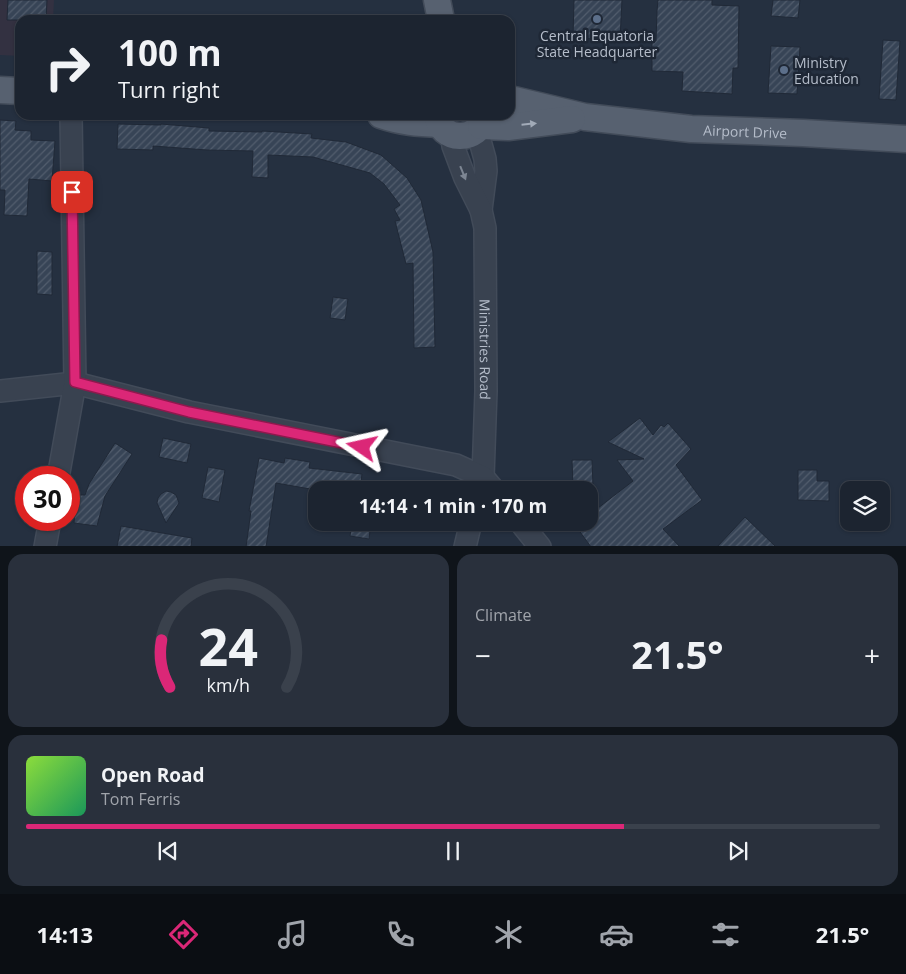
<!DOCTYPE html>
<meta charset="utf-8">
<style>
body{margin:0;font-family:"Open Sans",sans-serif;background:#29303c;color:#f1f3f6;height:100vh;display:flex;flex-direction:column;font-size:19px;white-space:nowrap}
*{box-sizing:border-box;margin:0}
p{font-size:16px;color:#a0a4ab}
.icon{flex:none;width:28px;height:28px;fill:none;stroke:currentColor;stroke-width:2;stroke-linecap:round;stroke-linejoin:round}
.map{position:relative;height:546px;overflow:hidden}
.details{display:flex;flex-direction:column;gap:8px;padding:8px;background:#0f141a;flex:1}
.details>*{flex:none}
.guide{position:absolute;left:15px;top:15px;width:500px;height:105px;border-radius:15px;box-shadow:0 1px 4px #0004,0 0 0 1px #3a414c;background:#1c2430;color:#f1f3f6;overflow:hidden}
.tools{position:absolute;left:840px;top:481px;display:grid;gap:10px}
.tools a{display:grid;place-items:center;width:50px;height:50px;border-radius:10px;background:#1c2430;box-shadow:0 1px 4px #0004,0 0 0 1px #3a414c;font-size:25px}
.speed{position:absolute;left:15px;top:466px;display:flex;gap:10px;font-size:25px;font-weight:700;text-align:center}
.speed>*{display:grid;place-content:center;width:65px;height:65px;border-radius:50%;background:#1c2430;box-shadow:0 1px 4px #0004,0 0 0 1px #3a414c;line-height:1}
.speed .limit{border:8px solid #d22;background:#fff;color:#111}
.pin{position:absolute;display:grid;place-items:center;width:42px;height:42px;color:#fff;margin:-21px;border-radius:10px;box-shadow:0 2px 8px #0006}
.me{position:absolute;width:55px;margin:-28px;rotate:281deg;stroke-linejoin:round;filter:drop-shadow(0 0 4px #0008)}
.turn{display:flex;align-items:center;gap:18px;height:105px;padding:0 20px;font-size:22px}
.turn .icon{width:65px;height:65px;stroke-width:2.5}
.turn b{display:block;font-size:35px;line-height:42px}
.big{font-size:38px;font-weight:700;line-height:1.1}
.details .tile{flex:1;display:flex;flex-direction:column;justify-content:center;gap:8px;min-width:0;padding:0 18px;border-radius:15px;background:#29303c}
.details .dial{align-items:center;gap:0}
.dial svg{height:130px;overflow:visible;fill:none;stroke:#3a414c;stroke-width:7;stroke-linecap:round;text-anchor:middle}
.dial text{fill:#f1f3f6;stroke:none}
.song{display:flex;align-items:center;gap:15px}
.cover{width:60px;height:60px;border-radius:8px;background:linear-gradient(135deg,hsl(90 70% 55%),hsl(150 70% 35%))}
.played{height:5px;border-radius:2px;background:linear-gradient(90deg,#db2777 70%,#3a414c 70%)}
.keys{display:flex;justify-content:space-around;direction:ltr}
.heat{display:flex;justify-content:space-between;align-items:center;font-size:28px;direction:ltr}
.details .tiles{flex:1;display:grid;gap:8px;grid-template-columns:1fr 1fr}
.tile:last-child{grid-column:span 2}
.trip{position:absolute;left:308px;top:481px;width:290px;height:50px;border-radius:15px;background:#1c2430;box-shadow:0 1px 4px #0004,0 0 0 1px #3a414c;font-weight:700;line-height:50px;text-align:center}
.tab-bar{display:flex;height:80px;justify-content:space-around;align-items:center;background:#0b0e13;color:#a0a4ab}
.tab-bar .icon{width:35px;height:35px}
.tab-bar .current{color:#db2777}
.tab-bar b{font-size:22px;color:#f1f3f6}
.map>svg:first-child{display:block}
</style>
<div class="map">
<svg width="906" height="547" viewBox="0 0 906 547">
<defs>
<pattern id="building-hatch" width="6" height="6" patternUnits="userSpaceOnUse" patternTransform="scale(1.25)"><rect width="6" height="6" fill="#374456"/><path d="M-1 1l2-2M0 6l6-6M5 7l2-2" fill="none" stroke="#525d6d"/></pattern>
</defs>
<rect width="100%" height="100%" fill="#253040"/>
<path fill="#333141" d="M 0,0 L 54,0 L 53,20 L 20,20 L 20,56 L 0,55 Z"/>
<path fill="url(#building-hatch)" stroke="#202937" d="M 8,0 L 47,0 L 46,20 L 7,20 Z
M 574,0 L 622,0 L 620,40 L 573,38 Z
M 658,0 L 712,0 L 712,5 L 739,6 L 738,68 L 733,68 L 732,94 L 682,91 L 683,72 L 652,71 L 652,41 L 656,41 L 657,11 Z
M 773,0 L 800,0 L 798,18 L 771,16 Z
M 883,40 L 900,41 L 896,100 L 879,99 Z
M 771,46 L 800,47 L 797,94 L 768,93 Z
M 0,120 L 16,121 L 15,130 L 31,131 L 31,140 L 55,141 L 52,181 L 29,179 L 27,216 L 4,215 L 5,190 L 0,190 Z
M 118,124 L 161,125 L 161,124 L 209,128 L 209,131 L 262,132 L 262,131 L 312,134 L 311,138 L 346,142 L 381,155 L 407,178 L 421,200 L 433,252 L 435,347 L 414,348 L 413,263 L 406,264 L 395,221 L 400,220 L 394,209 L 400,205 L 384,184 L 370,173 L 313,157 L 268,155 L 268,178 L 252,177 L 253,151 L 207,150 L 153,146 L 153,150 L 117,149 Z
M 37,251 L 52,252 L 52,295 L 37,294 Z
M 333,297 L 348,299 L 345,320 L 330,318 Z
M 640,418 L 653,435 L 661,425 L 664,427 L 668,423 L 691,449 L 676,465 L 702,500 L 663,529 L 680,547 L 591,547 L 575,525 L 579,522 L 589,522 L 589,515 L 633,481 L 617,460 L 644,459 L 608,442 Z
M 163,438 L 191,444 L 187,463 L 159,457 Z
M 115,443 L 132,454 L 105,496 L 97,526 L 74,523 L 76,495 L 85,495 L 89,484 Z
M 259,458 L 284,463 L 285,458 L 310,462 L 309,468 L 362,474 L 360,490 L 316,490 L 276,483 L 266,547 L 246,547 L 251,511 L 249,511 Z
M 572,460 L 592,460 L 593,486 L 573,487 Z
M 208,467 L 225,470 L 219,502 L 202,498 Z
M 798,470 L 817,470 L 817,481 L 829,481 L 829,501 L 798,500 Z
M 166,491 L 171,492 L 176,495 L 179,503 L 166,523 L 157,503 L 158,498 L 161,494 Z
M 745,517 L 776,547 L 717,547 Z
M 352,522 L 371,522 L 369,539 L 350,536 Z
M 121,526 L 192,538 L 191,547 L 117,547 Z"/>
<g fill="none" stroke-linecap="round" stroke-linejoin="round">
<g stroke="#424b59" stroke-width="24">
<g id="minor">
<path d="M 477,130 L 485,159 L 486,171 L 481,210"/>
<path id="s1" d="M 451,134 L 453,146 L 465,178 L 481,210 L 485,228 L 486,391 L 483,477 L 479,489"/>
<path d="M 0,391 L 75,383 L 189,412 L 456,465 L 483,477 L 494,490"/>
<path d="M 58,478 L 75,383 L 71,115"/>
<path d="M 520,522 L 540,547"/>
<path d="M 45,547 L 50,520"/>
<path d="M 465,547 L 471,522"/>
</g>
</g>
<g stroke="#424b59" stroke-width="29">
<g id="major">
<path d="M 437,0 L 441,20"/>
<path d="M 0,90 L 20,91"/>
<path id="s2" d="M 510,99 L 585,117 L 691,129 L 803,133 L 906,139"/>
<path d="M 381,115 C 401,122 418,123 440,124"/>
<path d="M 438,115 C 439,142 479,144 485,115"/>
<path d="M 481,126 L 508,127 L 572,119"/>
</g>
</g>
<use href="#minor" stroke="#394250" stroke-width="21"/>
<use href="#major" stroke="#576170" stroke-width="26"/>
</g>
<defs><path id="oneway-solid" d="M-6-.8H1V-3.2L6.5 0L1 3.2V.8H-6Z" transform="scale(1.25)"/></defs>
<use fill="#a2abb8" href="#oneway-solid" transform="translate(529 124) rotate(-6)"/>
<use fill="#7d8693" href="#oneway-solid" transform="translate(463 173) rotate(68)"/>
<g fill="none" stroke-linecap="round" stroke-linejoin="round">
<g stroke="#8e194d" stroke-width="12">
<path id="route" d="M 72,192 L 75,382 L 189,412 L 362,447"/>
</g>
<use href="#route" stroke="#db2777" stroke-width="9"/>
</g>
<g fill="#5c6f8a" stroke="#1e2735" stroke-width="2">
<circle cx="597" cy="19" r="5"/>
<circle cx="784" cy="70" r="5"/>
</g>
<g text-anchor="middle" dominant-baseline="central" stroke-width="5" stroke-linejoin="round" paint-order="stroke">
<g font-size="14" fill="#b5bdca" stroke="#1e2735">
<text x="597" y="35">Central Equatoria<tspan x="597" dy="16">State Headquarter</tspan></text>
<text x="794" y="62" text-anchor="start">Ministry<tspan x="794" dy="16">Education</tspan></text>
</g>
<g font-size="14" fill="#b5bdca" stroke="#1e2735">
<text stroke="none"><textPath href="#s2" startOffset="238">Airport Drive</textPath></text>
<text stroke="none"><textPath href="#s1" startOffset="222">Ministries Road</textPath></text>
</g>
</g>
</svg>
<div class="tools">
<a><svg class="icon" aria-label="layers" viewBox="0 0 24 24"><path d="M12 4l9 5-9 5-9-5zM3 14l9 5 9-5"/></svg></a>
</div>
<div class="speed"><div class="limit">30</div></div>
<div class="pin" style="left:72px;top:192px;background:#d93025"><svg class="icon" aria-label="arrive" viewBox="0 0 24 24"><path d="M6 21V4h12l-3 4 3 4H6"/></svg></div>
<svg class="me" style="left:362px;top:447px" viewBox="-20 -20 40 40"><path d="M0-17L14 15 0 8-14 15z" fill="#db2777" stroke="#fff" stroke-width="4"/></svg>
<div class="trip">14:14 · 1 min · 170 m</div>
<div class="guide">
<div class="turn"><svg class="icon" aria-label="right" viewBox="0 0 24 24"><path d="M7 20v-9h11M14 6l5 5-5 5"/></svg><div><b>100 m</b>Turn right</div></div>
</div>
</div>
<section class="details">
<div class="tiles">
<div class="tile dial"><svg viewBox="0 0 100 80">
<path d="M14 69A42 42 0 1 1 86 69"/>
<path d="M14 69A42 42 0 0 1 9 40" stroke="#db2777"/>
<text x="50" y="56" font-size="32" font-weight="700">24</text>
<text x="50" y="72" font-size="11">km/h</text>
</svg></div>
<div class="tile"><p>Climate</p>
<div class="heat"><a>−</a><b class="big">21.5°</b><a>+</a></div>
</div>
<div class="tile">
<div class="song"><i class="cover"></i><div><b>Open Road</b><p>Tom Ferris</p></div></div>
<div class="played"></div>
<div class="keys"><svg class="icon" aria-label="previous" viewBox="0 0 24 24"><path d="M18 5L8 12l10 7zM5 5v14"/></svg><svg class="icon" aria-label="pause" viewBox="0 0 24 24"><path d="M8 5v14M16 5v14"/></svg><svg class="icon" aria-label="next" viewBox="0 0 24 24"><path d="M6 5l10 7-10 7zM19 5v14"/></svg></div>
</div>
</div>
</section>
<nav class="tab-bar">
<b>14:13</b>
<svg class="icon current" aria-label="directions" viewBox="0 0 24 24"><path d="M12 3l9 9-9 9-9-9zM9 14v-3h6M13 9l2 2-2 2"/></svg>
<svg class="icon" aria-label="music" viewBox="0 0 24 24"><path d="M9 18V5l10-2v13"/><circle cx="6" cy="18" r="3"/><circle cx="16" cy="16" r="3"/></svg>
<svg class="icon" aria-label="phone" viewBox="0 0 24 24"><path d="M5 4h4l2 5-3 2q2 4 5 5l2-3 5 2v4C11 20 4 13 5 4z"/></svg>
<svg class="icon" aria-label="climate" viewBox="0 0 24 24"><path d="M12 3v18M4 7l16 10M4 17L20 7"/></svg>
<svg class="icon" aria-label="car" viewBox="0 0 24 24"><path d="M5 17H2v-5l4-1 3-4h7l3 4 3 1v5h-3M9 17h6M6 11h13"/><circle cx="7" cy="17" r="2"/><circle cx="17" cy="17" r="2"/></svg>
<svg class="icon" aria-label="filters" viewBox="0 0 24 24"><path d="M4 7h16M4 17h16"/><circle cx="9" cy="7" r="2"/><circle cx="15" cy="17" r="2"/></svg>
<b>21.5°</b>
</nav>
